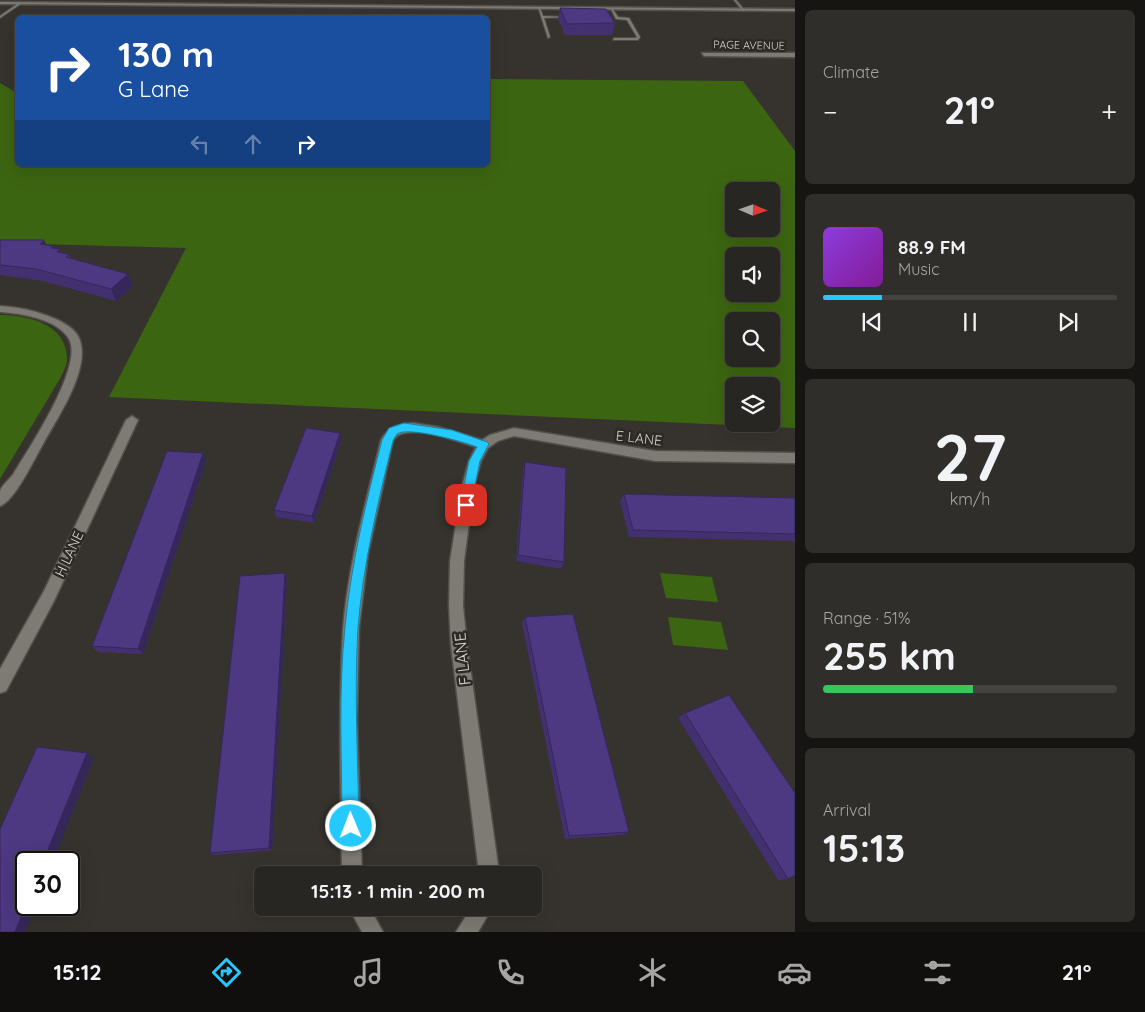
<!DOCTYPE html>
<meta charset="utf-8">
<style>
body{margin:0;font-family:Quicksand,sans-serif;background:#302e2a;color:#f1f3f6;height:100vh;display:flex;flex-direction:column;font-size:19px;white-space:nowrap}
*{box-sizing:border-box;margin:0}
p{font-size:16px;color:#a5a5a5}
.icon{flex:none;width:28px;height:28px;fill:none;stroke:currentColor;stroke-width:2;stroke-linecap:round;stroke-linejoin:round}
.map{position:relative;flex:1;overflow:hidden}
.panel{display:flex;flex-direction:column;gap:10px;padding:10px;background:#161513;width:350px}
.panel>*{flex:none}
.top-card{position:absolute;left:15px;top:15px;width:475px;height:152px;border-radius:8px;box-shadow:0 5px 20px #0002,0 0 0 1px #444340;background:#1a4fa0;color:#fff;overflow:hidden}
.needle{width:32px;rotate:92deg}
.fabs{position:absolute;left:725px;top:182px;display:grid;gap:10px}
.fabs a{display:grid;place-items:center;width:55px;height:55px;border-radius:8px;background:#282622;box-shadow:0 5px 20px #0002,0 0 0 1px #444340;font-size:25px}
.speed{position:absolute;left:15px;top:851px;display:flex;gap:10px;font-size:25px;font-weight:700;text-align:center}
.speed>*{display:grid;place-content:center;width:65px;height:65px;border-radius:50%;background:#282622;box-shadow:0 5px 20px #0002,0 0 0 1px #444340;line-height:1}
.speed .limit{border:2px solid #111;border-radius:8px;background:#fff;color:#111}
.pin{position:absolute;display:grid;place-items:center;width:42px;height:42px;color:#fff;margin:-21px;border-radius:10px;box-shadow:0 2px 8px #0006}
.me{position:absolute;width:55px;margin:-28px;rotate:359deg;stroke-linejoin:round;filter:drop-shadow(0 0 4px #0008)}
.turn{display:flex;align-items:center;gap:18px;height:105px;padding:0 20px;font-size:22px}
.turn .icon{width:65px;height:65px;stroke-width:2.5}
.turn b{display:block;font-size:35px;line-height:42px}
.lanes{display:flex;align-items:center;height:48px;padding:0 20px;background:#0003;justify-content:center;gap:25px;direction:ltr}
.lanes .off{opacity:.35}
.big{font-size:38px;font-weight:700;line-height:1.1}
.panel .tile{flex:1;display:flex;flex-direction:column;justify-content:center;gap:8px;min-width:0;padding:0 18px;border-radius:8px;background:#302e2a}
.panel .dial{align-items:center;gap:0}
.dial b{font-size:65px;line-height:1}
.song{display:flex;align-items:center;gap:15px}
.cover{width:60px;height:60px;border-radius:8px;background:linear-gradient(135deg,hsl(270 70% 55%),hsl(290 70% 35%))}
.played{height:5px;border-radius:2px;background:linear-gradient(90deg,#25c9fe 20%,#444340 20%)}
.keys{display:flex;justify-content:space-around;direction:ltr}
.heat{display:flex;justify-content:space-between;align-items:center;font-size:28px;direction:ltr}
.charge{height:8px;border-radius:4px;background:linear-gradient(90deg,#34c759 51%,#444340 0)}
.trip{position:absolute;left:254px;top:866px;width:288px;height:50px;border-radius:8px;background:#282622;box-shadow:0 5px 20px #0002,0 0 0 1px #444340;font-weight:700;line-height:50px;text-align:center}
.tab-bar{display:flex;height:80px;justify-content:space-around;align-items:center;background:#100f0e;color:#a5a5a5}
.tab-bar .icon{width:35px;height:35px}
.tab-bar .current{color:#25c9fe}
.tab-bar b{font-size:22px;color:#f1f3f6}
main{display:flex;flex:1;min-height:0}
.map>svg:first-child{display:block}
</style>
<main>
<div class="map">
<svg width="795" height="932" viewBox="0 0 795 932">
<rect width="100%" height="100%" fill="#36332e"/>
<path fill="#3c6511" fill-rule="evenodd" d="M 488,79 L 743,81 L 795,151 L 795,428 L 109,397 L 186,248 L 0,243 L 0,83 L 17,93 L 18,165 L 488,165 ZM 734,191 L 771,191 L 771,229 L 734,229 ZM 734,256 L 771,256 L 771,294 L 734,294 ZM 734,321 L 771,321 L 771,359 L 734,359 ZM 734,386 L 771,386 L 771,424 L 734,424 Z
M 0,315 C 28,315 67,324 67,359 C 67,365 63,372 61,377 L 0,479 Z
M 660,573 L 712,577 L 718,602 L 666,598 Z
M 668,617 L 721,622 L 728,650 L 673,645 Z"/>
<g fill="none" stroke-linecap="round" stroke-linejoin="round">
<g stroke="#514f4a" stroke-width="2">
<path id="service" d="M 734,0 L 736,0 L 745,11 L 743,11 Z
M 20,2 L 22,3 L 0,18 L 0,16 Z
M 538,7 L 540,8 L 543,16 L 569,17 L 544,18 L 550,37 L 548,38 Z
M 612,8 L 618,17 L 629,18 L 640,37 L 638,40 L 613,40 L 614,38 L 636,38 L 637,37 L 627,20 L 616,19 L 611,9 Z"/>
</g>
<g stroke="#514f4a" stroke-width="3">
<path id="minor" d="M 702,53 L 795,53 L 795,57 L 704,56 Z
M 0,306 C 18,307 32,310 48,316 C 59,320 74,327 79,338 C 92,368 57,418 43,444 C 35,458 14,502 0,506 C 0,502 0,495 0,491 C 2,485 10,479 14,473 C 29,448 84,366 69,339 C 58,319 20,313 0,312 Z
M 132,416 L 138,420 L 54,601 L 6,691 L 0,693 L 0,669 L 44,591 L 126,420 Z
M 413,423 L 438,427 L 482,440 L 490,435 L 514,428 L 655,451 L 795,453 L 795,463 L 655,461 L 514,436 L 498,441 L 488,448 L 481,461 L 474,486 L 464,561 L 463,606 L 467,645 L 498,865 L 497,875 L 477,875 L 478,865 L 451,645 L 449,606 L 450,561 L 462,486 L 469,461 L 476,447 C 453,440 421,426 398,435 L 393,440 L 368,554 L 359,628 L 357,721 L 362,875 L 342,875 C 341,793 338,711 343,629 C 348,565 366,502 381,440 C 388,427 398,424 413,423 Z
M 349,908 L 370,908 L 383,932 L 362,932 Z
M 471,908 L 492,908 L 478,932 L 456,932 Z"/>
</g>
<g stroke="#514f4a" stroke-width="3">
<path id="tertiary" d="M 0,2 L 795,9 L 795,11 L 0,4 Z"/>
</g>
<use href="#service" fill="#7e7b74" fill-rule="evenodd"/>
<use href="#minor" fill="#7e7b74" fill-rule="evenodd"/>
<use href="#tertiary" fill="#7e7b74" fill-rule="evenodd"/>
</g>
<path fill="#423070" d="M 560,8 L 615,23 L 612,35 L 565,35 L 558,19 Z
M 0,240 L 53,246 L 55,249 L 62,253 L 69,254 L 71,258 L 133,286 L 116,301 L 43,281 L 0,275 Z
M 340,433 L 341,441 L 314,523 L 276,517 L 274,510 Z
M 206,460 L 143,654 L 98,652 L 92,646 Z
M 525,462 L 564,562 L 561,569 L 516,561 L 523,470 Z
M 624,494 L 795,498 L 795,541 L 629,537 L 620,501 Z
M 287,579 L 272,850 L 215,855 L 210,853 Z
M 525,617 L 629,832 L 623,835 L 565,839 L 522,623 Z
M 685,713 L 788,879 L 778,880 L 678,718 Z"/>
<path fill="#36275b" d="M 44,240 L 50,252 L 40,244 Z
M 128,274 L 133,286 L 116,301 L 111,289 Z
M 340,433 L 341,441 L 314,523 L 312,516 Z
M 203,453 L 206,460 L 143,654 L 138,649 Z
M 285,573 L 287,579 L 272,850 L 269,848 Z
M 87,753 L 94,757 L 53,862 L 43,862 Z
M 26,905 L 36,905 L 25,932 L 15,932 Z"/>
<path fill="#4d3882" stroke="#36275b" d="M 560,8 L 606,9 L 615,23 L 567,24 Z
M 0,240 L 44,240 L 40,244 L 53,246 L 51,248 L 60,249 L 57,252 L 69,254 L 66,257 L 128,274 L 111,289 L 36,269 L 0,265 Z
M 306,428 L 340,433 L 312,516 L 274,510 Z
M 167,451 L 203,453 L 138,649 L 92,646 Z
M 525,462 L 566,468 L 564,562 L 518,555 Z
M 624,494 L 795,498 L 795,534 L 633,530 Z
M 285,573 L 269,848 L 210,853 L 240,576 Z
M 573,614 L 629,832 L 569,836 L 525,617 Z
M 729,695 L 795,793 L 795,875 L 788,879 L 685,713 Z
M 37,747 L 87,753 L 43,862 L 26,862 L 26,905 L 15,932 L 0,932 L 0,829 Z"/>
<path fill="#25c9fe" stroke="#1883a5" d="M 404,423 L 452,430 L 487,442 L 489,444 L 480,461 L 471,505 L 470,508 L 461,508 L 460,505 L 469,461 L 477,447 C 464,442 408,426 397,434 C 397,434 393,440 393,441 C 378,502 363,564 358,628 C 354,693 358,760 359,826 L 357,832 L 351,834 L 345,832 L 342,826 C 342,760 338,693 345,627 C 351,564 366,502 382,440 L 389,428 Z"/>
<g text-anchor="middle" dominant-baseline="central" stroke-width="5" stroke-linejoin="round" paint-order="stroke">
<g font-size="11" fill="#d5d3d0" stroke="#2c2924">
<text transform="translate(749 45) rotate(1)">PAGE AVENUE</text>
</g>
<g font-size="14" fill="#d5d3d0" stroke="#2c2924">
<text transform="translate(639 438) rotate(7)">E LANE</text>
<text transform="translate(69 554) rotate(-65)">H LANE</text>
</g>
<g font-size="16" fill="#d5d3d0" stroke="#2c2924">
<text transform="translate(462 659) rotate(-96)">F LANE</text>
</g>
</g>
</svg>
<div class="fabs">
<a><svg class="needle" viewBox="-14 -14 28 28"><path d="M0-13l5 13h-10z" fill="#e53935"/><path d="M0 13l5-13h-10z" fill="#a5a5a5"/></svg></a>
<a><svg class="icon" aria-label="sound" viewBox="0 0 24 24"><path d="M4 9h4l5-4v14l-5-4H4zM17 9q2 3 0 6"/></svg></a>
<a><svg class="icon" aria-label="search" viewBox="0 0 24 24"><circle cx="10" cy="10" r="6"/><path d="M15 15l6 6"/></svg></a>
<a><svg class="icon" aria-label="layers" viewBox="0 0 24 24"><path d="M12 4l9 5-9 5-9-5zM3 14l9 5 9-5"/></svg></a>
</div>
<div class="speed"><div class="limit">30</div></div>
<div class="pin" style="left:466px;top:505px;background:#d93025"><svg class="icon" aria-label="arrive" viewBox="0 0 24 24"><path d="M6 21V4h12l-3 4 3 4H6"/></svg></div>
<svg class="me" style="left:351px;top:826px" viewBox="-20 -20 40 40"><circle r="17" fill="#25c9fe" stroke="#fff" stroke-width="3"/><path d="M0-11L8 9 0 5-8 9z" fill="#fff"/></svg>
<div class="trip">15:13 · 1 min · 200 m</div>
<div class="top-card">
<div class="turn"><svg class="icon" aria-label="right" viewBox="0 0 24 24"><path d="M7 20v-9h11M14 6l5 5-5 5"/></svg><div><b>130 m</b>G Lane</div></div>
<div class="lanes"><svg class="icon off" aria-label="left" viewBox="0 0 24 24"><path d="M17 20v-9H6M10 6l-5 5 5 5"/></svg><svg class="icon off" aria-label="ahead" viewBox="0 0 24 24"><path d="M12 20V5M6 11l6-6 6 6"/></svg><svg class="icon" aria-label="right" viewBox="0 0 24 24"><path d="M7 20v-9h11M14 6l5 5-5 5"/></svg></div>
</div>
</div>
<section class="panel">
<div class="tile"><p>Climate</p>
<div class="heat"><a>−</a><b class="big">21°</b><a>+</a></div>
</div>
<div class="tile">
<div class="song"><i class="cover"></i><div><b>88.9 FM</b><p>Music</p></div></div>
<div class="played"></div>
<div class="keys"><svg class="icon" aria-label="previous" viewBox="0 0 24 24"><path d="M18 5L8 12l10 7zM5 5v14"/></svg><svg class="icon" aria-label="pause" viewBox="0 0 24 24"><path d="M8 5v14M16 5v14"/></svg><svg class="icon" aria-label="next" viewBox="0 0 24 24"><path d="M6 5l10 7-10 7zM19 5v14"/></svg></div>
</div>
<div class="tile dial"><b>27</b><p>km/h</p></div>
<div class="tile"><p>Range · 51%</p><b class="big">255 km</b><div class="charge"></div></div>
<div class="tile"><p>Arrival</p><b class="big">15:13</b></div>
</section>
</main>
<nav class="tab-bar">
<b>15:12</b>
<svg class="icon current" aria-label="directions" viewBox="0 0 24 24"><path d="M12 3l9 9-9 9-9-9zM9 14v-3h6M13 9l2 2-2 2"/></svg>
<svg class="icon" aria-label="music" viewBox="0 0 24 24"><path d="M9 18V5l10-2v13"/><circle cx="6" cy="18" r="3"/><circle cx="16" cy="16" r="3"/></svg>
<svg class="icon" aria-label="phone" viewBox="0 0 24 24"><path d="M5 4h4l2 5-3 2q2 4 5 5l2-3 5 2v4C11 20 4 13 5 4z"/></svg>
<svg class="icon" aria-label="climate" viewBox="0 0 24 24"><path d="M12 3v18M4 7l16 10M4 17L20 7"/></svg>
<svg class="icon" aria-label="car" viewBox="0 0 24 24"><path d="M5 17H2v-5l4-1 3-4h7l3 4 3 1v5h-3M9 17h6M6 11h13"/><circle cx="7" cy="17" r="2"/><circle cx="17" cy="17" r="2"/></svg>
<svg class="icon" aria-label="filters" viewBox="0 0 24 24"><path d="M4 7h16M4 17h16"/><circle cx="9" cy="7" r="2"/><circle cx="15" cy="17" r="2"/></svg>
<b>21°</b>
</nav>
